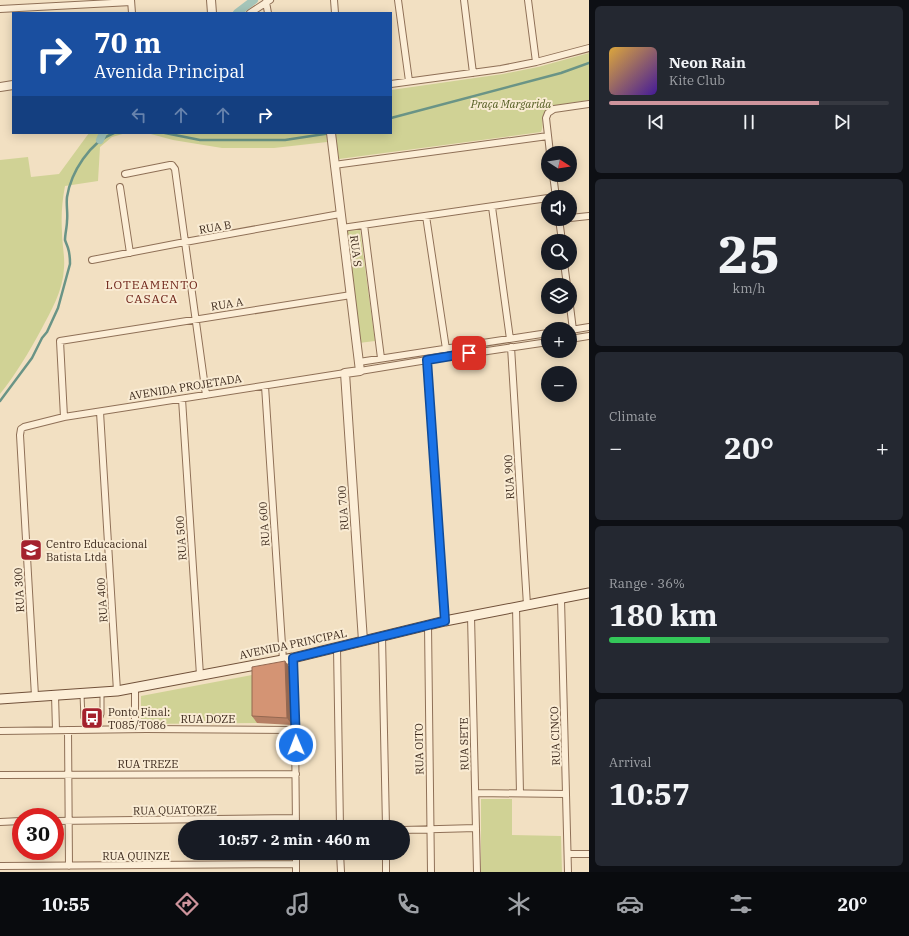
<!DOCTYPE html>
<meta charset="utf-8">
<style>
body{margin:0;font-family:"IBM Plex Serif",serif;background:#242831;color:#f1f3f6;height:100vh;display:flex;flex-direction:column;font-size:15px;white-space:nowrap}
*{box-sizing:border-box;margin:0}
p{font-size:13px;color:#9ea1a6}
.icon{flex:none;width:22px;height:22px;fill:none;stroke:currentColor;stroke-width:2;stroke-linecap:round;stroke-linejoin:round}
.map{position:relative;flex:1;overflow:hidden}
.panel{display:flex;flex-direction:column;gap:6px;padding:6px;background:#0d0f14;width:320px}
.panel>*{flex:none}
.banner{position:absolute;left:12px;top:12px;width:380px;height:122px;border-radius:0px;box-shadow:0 2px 10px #0003;background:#1a4fa0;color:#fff;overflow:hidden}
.needle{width:26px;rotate:102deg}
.fabs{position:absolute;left:541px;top:146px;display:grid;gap:8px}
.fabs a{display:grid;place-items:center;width:36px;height:36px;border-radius:50%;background:#171b24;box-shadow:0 2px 10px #0003;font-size:20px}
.speed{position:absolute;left:12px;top:808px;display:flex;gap:8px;font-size:20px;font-weight:700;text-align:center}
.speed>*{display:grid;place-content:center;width:52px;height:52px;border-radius:50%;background:#171b24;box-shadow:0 2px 10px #0003;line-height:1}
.speed .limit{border:6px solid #d22;background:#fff;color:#111}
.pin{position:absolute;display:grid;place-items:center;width:34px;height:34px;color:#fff;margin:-17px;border-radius:8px;box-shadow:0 2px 6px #0006}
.me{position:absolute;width:44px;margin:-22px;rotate:359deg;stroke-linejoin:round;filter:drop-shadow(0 0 3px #0008)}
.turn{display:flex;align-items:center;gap:14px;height:84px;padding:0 16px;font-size:18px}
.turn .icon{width:52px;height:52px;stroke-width:2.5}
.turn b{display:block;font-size:28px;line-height:34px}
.lanes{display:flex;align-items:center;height:38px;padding:0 16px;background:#0003;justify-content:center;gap:20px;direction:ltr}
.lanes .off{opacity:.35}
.big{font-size:30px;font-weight:700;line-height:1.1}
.panel .card{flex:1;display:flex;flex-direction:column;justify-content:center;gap:6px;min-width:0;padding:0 14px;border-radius:6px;background:#242831}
.panel .dial{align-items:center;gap:0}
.dial b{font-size:52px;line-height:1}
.song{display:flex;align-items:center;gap:12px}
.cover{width:48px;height:48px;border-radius:6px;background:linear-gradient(135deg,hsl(40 70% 55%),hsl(260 70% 35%))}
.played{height:4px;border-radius:2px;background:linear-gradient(90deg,#ce949c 75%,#363941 75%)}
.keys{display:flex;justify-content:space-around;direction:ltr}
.heat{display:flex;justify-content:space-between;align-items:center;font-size:22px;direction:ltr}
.charge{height:6px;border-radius:3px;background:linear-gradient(90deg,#34c759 36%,#363941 0)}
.trip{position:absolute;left:178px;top:820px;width:232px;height:40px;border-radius:20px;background:#171b24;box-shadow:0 2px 10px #0003;font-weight:700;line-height:40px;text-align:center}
.menu{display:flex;height:64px;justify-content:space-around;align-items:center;background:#090b0e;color:#9ea1a6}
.menu .icon{width:28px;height:28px}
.menu .active{color:#ce949c}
.menu b{font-size:18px;color:#f1f3f6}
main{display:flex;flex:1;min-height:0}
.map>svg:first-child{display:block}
</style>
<main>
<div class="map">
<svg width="589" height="872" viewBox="0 0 589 872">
<rect width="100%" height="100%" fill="#f2e0c2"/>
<path fill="#d0d295" d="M 589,53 L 589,100 L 552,106 C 536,116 546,121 541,132 L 339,159 L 335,133 L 391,133 L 391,90 L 503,74 L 538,67 Z
M 89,133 L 126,133 L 112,137 L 100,147 L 98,181 L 65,186 C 62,202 61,216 62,232 C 62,244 65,256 64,268 C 63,291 51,311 41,330 C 29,352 16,374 0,394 L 0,160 L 28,157 L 31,177 L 59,174 Z
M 147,133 L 326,133 L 327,142 L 274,148 L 222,148 L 173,140 Z
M 360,230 L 375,341 L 359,343 L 345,231 Z
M 257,674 L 257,723 L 141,724 L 141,696 Z
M 481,799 L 512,799 L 512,835 L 561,836 L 562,872 L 481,872 Z"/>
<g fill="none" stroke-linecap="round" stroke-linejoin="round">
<path stroke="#6a9486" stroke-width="2.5" d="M 391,118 L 561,73 L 589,63
M 165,133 L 200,140 L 285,140 L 331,133
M 0,401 L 32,358 L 42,338 L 47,332 L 58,308 L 70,264 C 70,258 70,254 68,248 C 67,245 66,243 65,240 C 65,234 67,227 67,221 C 68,213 66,205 67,197 C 71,172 90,142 114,133"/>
<path stroke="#a5c5b9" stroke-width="8" d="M 237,13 L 254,0
M 100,140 L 103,133"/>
<g stroke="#8f7057" stroke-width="5">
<path id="service" d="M 82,695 L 83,718 L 99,717 L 101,717 L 102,714 L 102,694"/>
</g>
<g stroke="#8f7057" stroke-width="8">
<path id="minor" d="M 131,0 L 132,13
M 334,0 L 335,13
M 398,0 L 409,81
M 464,0 L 473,73
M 528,0 L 536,62
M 266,2 L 268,13
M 0,9 L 131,2
M 250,13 L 270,0
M 391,84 L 501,69 L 536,62 L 589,48
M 550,153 L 546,118 L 548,113 L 554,109 L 589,104
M 334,165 L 548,136
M 125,174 L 170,165 L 172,165 L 175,169 L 206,395
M 553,175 L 556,197
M 120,187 L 130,253
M 492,207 L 510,339
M 426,216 L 446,349
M 570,218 L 589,216
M 559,219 L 562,241
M 364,225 L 381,358
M 342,228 L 548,198
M 92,260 L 185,242 L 340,214
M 564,263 L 567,285
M 570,306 L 573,330
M 571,330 L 589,327
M 570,339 L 589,336
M 511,347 L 527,605
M 427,360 L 445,621
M 359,362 L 548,333
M 360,371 L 427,360 L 548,342
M 265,386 L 283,660
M 182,399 L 200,675
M 100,412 L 117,691
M 64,417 L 60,341 L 351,295
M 561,599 L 568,872
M 516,607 L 520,793
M 471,616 L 477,872
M 428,625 L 431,872
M 382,636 L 386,827
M 337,648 L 340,827
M 293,658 L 295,730 L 296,827
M 55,695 L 56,730
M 35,696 L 20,435 L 21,429 L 24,427 L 64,417 L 345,373
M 135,729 L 135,687
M 68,730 L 69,866
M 0,731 L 146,729 L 295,730
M 0,775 L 296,774
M 476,793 L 566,794
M 55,821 L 296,818
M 0,822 L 21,821
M 403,830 L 476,828
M 296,853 L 296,872
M 340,853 L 341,872
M 386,853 L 386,872
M 568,854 L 589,854
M 0,866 L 296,864"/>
</g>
<g stroke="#8f7057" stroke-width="10">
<path id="tertiary" d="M 211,0 L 212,13
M 0,87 L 13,85
M 331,133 L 360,371 L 345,373 L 363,641"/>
</g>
<g stroke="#71513a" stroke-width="11">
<path id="secondary" d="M 0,699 L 117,691 L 293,658 L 445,621 L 589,593"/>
</g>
<use href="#service" stroke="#fceed7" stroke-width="3"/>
<use href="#minor" stroke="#fceed7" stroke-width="6"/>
<use href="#tertiary" stroke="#fceed7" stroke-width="8"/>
<use href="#secondary" stroke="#fceed7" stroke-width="9"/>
</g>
<path fill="#b67f64" d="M 285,661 L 290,668 L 292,725 L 257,723 L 252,716 Z"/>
<path fill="#946851" d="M 285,661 L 290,668 L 292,725 L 287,718 Z"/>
<path fill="#d49474" stroke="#946851" d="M 285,661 L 287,718 L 252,716 L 252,667 Z"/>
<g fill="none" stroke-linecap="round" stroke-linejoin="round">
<g stroke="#114b97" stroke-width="10">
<path id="route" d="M 296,745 L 293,658 L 445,621 L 427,360 L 469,353"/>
</g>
<use href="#route" stroke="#1a73e8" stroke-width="7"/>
</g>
<defs>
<g id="school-square" transform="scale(1.15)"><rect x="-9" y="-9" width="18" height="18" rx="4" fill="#a4212d" stroke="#f9ebd3"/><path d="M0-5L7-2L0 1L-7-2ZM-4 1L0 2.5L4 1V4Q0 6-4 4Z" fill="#fff"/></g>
<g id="bus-square" transform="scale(1.15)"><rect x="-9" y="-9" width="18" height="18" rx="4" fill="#a4212d" stroke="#f9ebd3"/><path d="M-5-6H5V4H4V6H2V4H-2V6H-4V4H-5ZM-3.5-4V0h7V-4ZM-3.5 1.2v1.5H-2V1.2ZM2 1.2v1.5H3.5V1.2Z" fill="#fff"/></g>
</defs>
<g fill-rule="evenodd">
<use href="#school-square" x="31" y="550"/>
<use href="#bus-square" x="92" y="718"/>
</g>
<g text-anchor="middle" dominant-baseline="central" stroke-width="4" stroke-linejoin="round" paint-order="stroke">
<g font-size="11" font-style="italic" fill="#525c21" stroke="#f9ebd3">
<text x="511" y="104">Praça Margarida</text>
</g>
<g font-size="11" fill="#3d2a1d" stroke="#f9ebd3">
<text transform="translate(215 227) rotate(-10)">RUA B</text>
<text transform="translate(356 251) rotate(83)">RUA S</text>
<text transform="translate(227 304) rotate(-9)">RUA A</text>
<text transform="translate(185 387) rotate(-9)">AVENIDA PROJETADA</text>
<text transform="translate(509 477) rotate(-93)">RUA 900</text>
<text transform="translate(343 508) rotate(-94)">RUA 700</text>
<text transform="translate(264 524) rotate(-94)">RUA 600</text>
<text transform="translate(181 538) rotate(-94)">RUA 500</text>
<text transform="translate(19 590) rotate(-93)">RUA 300</text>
<text transform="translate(102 600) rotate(-94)">RUA 400</text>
<text transform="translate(293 644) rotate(-12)">AVENIDA PRINCIPAL</text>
<text x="208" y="719">RUA DOZE</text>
<text transform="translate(555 736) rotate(-92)">RUA CINCO</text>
<text transform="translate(464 744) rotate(-91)">RUA SETE</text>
<text transform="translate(419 749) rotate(-91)">RUA OITO</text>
<text x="148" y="764">RUA TREZE</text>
<text transform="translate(175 810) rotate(-1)">RUA QUATORZE</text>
<text x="136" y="856">RUA QUINZE</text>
</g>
<g font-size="11" fill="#3d2a1d" stroke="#f9ebd3" text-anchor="start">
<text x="46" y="544">Centro Educacional<tspan x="46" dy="13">Batista Ltda</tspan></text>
<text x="108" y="712">Ponto Final:<tspan x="108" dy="13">T085/T086</tspan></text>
</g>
<g font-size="12" letter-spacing="1" fill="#6e2318" stroke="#f9ebd3">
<text x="152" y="284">LOTEAMENTO<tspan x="152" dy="14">CASACA</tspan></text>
</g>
</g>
</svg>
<div class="fabs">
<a><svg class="needle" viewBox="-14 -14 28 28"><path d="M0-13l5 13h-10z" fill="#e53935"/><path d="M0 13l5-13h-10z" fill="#9ea1a6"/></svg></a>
<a><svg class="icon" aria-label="sound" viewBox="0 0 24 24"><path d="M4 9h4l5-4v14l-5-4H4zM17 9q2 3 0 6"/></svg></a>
<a><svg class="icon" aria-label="search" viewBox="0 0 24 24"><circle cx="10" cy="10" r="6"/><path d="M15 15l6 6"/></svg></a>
<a><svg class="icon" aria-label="layers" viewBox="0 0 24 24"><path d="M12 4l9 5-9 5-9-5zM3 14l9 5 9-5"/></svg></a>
<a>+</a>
<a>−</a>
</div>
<div class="speed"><div class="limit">30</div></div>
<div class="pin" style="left:469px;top:353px;background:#d93025"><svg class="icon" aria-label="arrive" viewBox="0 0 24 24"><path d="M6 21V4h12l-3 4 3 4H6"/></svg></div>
<svg class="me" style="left:296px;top:745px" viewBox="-20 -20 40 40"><circle r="17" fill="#1a73e8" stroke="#fff" stroke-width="3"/><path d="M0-11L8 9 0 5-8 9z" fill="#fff"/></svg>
<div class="trip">10:57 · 2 min · 460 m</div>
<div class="banner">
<div class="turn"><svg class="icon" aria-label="right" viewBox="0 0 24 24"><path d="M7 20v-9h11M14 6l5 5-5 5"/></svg><div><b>70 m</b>Avenida Principal</div></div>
<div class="lanes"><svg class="icon off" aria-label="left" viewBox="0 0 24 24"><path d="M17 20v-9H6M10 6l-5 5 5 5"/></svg><svg class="icon off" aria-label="ahead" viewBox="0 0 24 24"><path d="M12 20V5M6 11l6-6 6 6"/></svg><svg class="icon off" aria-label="ahead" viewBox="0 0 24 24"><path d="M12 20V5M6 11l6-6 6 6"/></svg><svg class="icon" aria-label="right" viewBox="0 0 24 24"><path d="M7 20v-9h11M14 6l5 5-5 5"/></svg></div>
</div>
</div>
<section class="panel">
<div class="card">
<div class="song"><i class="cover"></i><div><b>Neon Rain</b><p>Kite Club</p></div></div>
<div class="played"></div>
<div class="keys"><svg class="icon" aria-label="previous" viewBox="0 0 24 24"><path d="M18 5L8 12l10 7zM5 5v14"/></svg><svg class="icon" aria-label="pause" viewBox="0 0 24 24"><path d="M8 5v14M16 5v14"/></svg><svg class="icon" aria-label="next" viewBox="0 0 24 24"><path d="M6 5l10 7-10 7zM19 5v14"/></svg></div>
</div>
<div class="card dial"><b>25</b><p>km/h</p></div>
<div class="card"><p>Climate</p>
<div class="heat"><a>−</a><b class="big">20°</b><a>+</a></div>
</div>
<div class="card"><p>Range · 36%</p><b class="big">180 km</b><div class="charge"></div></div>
<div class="card"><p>Arrival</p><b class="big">10:57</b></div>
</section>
</main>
<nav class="menu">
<b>10:55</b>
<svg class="icon active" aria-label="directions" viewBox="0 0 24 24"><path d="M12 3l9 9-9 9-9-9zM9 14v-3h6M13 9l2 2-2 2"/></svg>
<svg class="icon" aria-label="music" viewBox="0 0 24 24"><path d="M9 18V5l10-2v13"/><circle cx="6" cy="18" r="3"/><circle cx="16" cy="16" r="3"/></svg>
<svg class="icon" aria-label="phone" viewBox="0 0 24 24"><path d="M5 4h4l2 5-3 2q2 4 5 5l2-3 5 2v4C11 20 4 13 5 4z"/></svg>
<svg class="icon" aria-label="climate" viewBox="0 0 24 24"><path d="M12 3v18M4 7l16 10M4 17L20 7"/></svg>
<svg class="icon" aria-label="car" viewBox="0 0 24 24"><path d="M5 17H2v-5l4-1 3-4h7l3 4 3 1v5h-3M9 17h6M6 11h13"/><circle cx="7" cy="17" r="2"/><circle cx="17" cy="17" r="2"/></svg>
<svg class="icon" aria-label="filters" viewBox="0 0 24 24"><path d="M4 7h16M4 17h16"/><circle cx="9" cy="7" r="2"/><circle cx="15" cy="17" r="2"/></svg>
<b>20°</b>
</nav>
